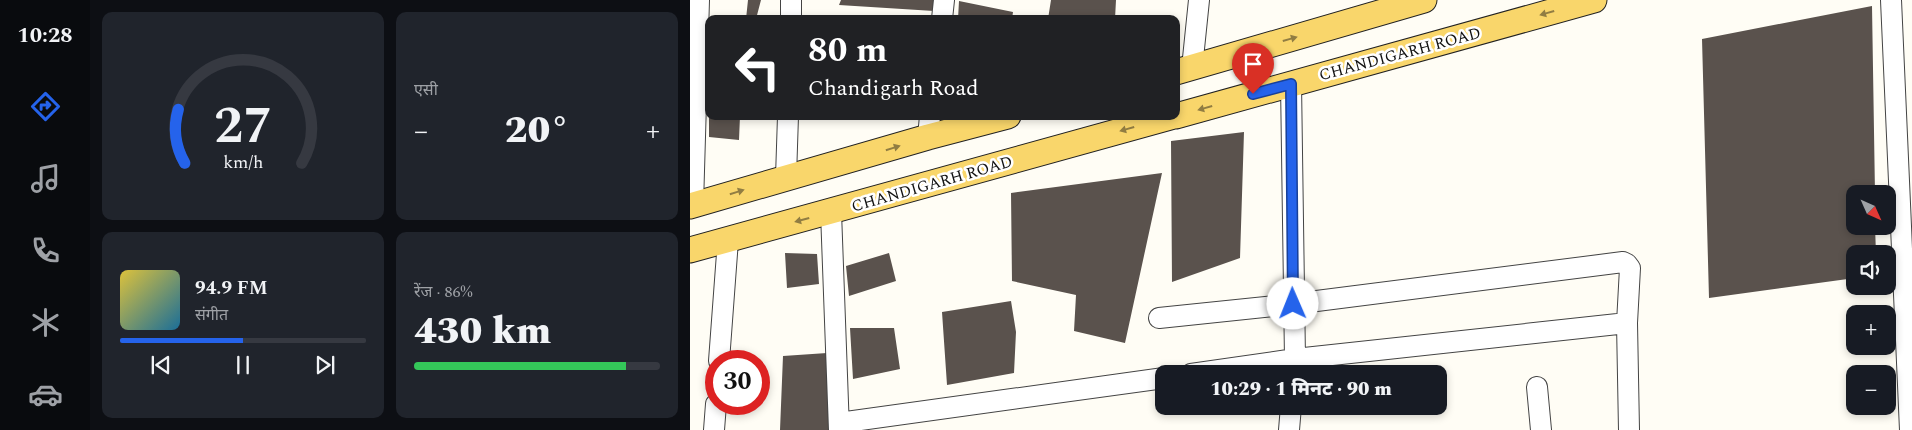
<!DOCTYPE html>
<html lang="hi">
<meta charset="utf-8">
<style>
body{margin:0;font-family:Spectral,"Noto Sans Devanagari",serif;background:#20242c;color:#f1f3f6;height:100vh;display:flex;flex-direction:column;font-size:19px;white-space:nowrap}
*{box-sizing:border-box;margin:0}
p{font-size:16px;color:#9ea1a6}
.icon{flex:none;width:28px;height:28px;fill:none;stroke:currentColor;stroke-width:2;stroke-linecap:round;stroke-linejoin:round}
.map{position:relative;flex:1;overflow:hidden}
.side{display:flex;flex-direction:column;gap:12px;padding:12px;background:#0d0f14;width:600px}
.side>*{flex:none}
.guide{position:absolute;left:15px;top:15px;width:475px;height:105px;border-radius:10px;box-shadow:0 2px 8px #0003;background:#202124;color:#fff;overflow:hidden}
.needle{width:32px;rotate:135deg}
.buttons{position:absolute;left:1156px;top:185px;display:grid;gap:10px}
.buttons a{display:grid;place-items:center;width:50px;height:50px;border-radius:10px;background:#171b24;box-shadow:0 2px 8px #0003;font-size:25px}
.speed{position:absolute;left:15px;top:350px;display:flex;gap:10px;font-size:25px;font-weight:700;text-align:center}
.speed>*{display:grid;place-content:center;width:65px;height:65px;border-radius:50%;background:#171b24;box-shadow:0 2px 8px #0003;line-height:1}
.speed .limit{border:8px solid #d22;background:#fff;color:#111}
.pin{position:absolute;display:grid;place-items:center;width:42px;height:42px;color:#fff;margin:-51px -21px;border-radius:50% 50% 50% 0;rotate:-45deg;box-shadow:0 0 5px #0007}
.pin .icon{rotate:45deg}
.me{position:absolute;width:55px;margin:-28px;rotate:359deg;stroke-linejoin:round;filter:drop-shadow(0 0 4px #0008)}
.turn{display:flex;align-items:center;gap:18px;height:105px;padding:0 20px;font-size:22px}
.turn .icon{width:65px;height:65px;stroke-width:2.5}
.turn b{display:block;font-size:35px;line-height:42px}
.big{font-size:38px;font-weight:800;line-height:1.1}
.side .card{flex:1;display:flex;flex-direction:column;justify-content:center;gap:8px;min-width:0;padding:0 18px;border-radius:10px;background:#20242c}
.side .dial{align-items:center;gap:0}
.dial svg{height:130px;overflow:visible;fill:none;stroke:#363941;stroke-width:7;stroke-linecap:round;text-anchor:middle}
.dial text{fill:#f1f3f6;stroke:none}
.song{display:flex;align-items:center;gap:15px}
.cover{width:60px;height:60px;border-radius:8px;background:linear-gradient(135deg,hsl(50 70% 55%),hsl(200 70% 35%))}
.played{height:5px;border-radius:2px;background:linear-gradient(90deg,#2563eb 50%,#363941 50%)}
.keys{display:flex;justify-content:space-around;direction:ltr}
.heat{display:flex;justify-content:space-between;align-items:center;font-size:28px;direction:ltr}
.charge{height:8px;border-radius:4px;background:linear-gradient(90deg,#34c759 86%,#363941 0)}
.side .tiles{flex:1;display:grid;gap:12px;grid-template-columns:repeat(2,1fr)}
.trip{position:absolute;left:465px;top:365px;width:292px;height:50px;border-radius:10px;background:#171b24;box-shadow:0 2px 8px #0003;font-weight:800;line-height:50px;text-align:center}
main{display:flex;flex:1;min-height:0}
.menu{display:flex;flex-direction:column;width:90px;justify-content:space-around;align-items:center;background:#090b0e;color:#9ea1a6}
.menu .icon{width:35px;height:35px}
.menu .active{color:#2563eb}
.menu b{font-size:22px;color:#f1f3f6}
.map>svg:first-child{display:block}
</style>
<main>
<nav class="menu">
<b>10:28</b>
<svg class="icon active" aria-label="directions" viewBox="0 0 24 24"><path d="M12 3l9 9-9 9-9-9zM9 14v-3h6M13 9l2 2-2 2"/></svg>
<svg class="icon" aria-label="music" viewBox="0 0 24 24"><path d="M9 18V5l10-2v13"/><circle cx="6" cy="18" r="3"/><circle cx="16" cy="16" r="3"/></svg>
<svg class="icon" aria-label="phone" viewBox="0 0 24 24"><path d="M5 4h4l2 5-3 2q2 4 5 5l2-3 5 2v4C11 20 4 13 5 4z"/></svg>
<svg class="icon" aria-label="climate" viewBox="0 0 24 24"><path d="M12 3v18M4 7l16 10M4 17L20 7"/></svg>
<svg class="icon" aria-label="car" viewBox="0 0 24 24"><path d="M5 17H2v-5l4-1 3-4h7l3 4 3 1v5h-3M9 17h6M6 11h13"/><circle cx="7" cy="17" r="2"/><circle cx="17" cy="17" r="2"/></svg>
</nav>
<section class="side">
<div class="tiles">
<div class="card dial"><svg viewBox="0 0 100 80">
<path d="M14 69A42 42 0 1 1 86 69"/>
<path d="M14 69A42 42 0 0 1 10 36" stroke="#2563eb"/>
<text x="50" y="56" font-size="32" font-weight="700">27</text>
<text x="50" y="72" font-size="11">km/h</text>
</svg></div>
<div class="card"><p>एसी</p>
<div class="heat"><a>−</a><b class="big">20°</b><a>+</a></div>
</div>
<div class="card">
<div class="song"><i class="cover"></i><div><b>94.9 FM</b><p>संगीत</p></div></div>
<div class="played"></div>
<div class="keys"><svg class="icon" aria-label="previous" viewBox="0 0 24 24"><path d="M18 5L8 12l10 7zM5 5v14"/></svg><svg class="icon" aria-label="pause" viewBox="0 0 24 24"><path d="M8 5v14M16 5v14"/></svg><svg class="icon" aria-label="next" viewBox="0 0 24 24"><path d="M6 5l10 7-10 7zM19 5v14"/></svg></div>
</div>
<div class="card"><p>रेंज · 86%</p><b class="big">430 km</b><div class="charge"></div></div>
</div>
</section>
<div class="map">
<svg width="1222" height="430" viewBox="0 0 1222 430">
<rect width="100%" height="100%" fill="#fffdf5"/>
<path fill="#5a524d" d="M 58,0 L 71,0 L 66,19 L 56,19 Z
M 151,0 L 246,0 L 244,11 L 149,5 Z
M 361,0 L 426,0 L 425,19 L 358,19 Z
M 269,1 L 323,12 L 322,19 L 268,19 Z
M 1182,6 L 1185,194 L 1165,194 L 1165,226 L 1185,226 L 1186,254 L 1165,254 L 1165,278 L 1019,298 L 1012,39 Z
M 19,116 L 50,116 L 49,140 L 19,137 Z
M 554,132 L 550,258 L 482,282 L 481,141 Z
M 472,173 L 435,343 L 384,331 L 386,295 L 322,281 L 321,193 Z
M 95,253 L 127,254 L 129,284 L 97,288 Z
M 199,253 L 206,281 L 159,296 L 156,266 Z
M 321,301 L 326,332 L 324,373 L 257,385 L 252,312 Z
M 160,328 L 204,328 L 210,369 L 163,379 Z
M 137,353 L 140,430 L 90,430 L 93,356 Z"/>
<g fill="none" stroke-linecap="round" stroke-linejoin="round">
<g stroke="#444" stroke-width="22">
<path id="minor" d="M 1201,0 L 1220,430
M 101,19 L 101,0
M 252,19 L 254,0
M 502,68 L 509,0
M 601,83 L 605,359 L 604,374
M 238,137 L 240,116
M 96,177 L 98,116
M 3,205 L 9,0
M 141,212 L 149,430
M 469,318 L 603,304 L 933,262 L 937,264 L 940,268 L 937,323 L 939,430
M 29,361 L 38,240
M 501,374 L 605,359 L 937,323
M 847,387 L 851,430
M 149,423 L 474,378
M 24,430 L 26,404
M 599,430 L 601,406"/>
</g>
<g stroke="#222" stroke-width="27">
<path id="major" d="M 486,72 L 734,0
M 486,116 L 904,0
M 0,206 L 238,137 L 318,116
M 0,250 L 484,116"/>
</g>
<use href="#minor" stroke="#fff" stroke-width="20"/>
<use href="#major" stroke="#f9d66b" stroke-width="25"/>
</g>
<defs><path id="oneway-solid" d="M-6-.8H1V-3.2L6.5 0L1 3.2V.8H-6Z" transform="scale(1.25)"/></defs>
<g fill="#917d42">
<use href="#oneway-solid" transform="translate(857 13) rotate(164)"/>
<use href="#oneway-solid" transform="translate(600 39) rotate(-16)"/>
<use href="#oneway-solid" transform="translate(515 108) rotate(164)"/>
<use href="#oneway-solid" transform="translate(437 129) rotate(164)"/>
<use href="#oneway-solid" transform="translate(203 148) rotate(-17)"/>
<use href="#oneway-solid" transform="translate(47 192) rotate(-17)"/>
<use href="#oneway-solid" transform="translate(112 220) rotate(165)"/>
</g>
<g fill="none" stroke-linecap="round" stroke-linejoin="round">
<g stroke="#184099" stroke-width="12">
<path id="route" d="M 563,94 L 601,84 L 603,304"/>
</g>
<use href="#route" stroke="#2563eb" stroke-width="9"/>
</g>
<g text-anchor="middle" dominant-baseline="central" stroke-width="5" stroke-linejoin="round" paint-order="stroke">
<g font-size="16" fill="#111" stroke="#fff">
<text transform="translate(710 54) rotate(-15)">CHANDIGARH ROAD</text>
<text transform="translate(242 184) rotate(-16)">CHANDIGARH ROAD</text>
</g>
</g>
</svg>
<div class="buttons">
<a><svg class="needle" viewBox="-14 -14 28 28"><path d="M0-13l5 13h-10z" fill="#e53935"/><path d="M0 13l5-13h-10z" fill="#9ea1a6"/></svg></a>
<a><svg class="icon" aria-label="sound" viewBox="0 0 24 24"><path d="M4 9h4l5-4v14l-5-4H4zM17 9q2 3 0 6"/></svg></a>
<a>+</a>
<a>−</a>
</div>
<div class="speed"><div class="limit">30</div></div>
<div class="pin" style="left:563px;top:94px;background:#d93025"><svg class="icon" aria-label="arrive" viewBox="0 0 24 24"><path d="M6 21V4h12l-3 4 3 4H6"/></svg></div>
<svg class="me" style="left:603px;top:304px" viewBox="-20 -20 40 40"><circle r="19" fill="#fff"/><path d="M0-13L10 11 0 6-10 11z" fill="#2563eb"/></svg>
<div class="trip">10:29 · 1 मिनट · 90 m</div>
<div class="guide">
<div class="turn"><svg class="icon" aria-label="left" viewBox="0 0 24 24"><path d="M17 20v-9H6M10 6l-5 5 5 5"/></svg><div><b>80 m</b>Chandigarh Road</div></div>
</div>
</div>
</main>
